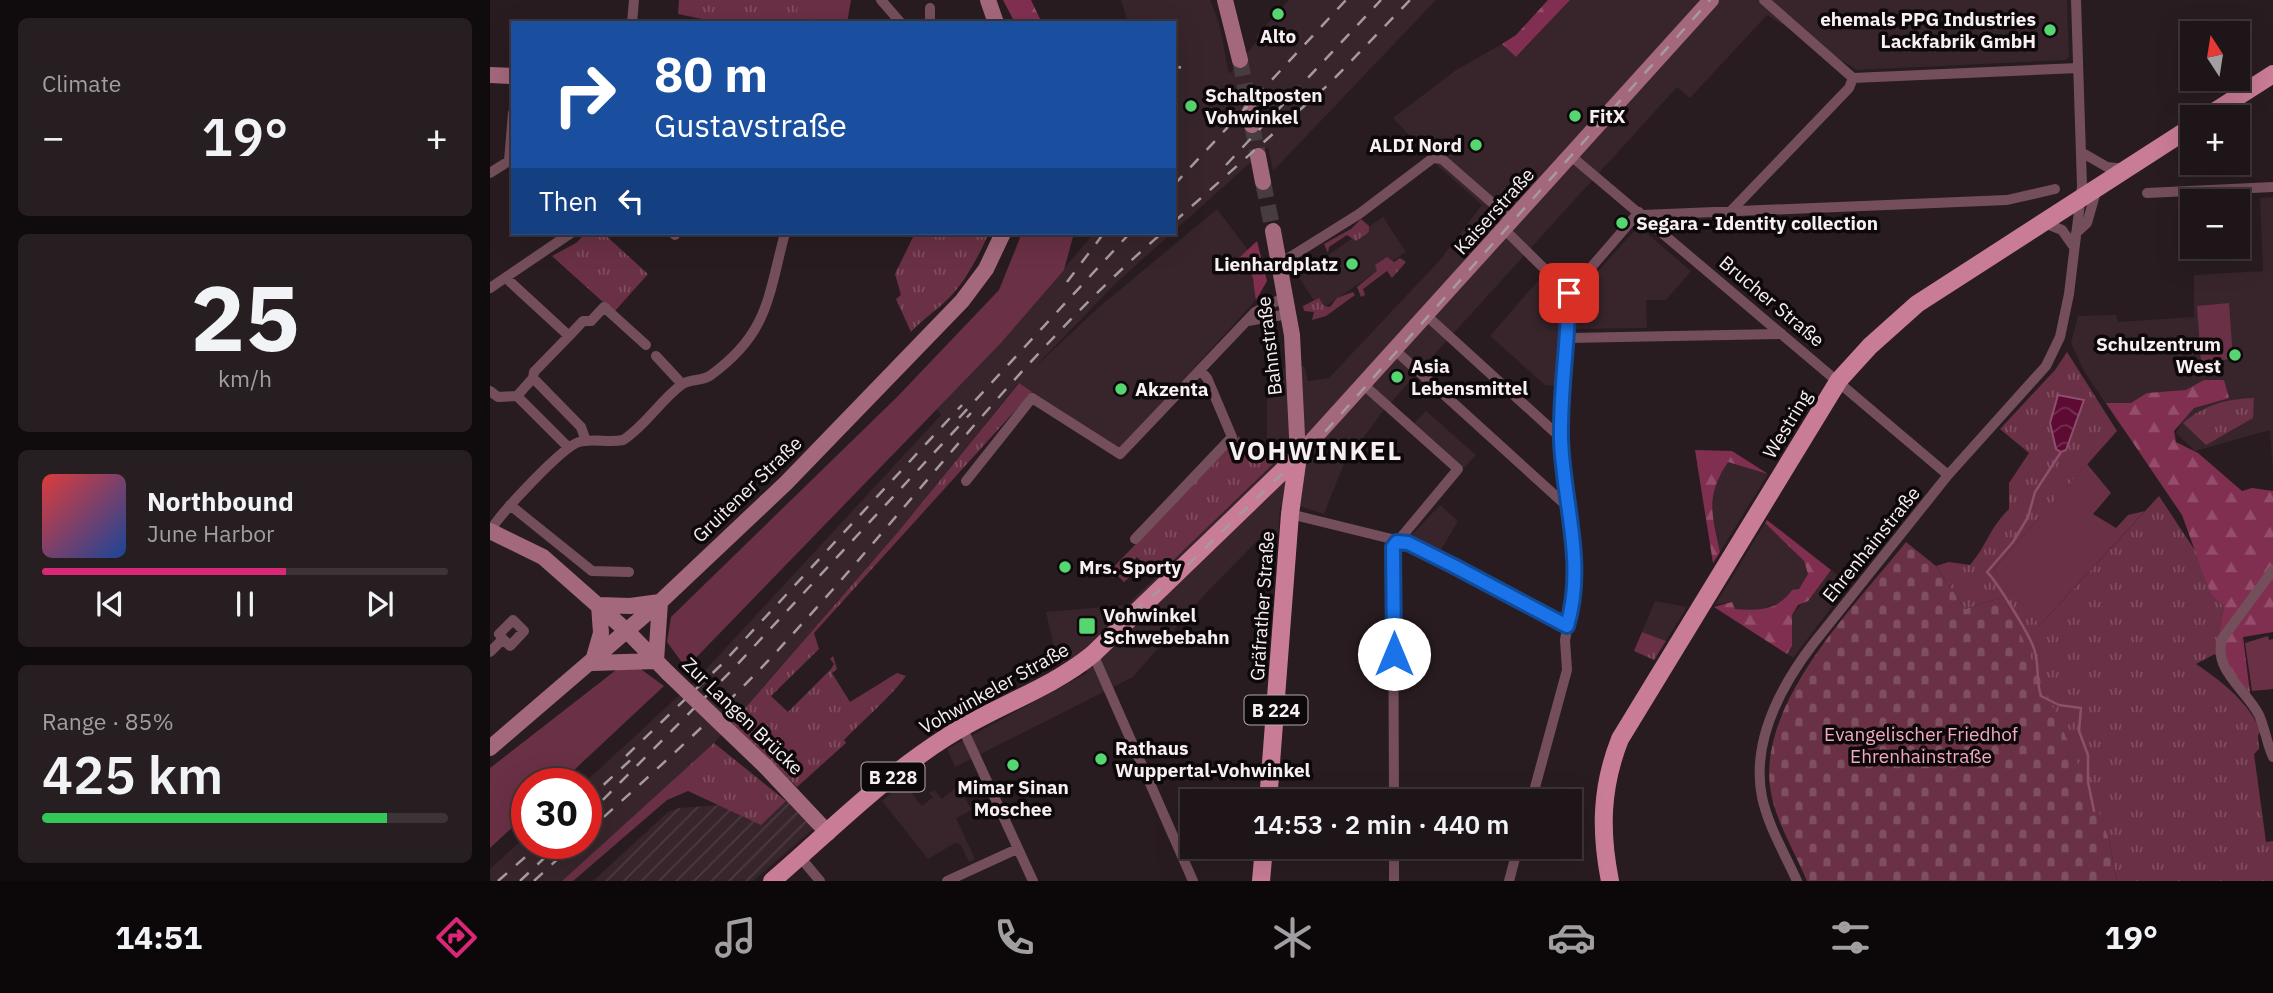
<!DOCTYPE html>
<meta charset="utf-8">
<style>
body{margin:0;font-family:"IBM Plex Sans",sans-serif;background:#261e21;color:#f1f3f6;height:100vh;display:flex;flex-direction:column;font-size:26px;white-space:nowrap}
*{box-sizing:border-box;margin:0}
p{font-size:23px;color:#a19fa2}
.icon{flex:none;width:38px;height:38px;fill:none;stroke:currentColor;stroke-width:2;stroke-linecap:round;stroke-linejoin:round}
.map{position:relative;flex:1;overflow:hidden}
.drawer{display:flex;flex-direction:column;gap:18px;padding:18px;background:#100c0d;width:490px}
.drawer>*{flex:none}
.banner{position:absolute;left:21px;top:21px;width:665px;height:214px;border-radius:0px;box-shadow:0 7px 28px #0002,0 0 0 2px #3c3437;background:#1a4fa0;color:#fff;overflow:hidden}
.needle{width:46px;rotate:348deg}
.tools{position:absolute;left:1690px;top:21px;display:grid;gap:14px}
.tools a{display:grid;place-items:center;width:70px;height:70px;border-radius:0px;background:#1e1518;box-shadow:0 7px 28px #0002,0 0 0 2px #3c3437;font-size:35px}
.speed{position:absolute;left:21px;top:768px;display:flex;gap:14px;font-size:35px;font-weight:700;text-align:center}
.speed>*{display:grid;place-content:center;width:91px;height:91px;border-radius:50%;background:#1e1518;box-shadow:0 7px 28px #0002,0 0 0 2px #3c3437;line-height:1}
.speed .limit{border:10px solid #d22;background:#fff;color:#111}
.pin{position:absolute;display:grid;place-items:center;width:60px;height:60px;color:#fff;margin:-30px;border-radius:14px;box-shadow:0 4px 10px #0006}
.me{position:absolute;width:77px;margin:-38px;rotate:0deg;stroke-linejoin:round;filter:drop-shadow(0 0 5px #0008)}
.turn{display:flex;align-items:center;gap:24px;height:147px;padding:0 28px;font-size:32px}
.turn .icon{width:91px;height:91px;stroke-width:2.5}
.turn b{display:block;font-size:49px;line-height:60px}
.then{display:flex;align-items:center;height:66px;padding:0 28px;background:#0003;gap:14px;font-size:26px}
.big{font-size:52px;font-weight:600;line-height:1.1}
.drawer .widget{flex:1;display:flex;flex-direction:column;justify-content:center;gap:10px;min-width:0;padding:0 24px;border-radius:10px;background:#261e21}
.drawer .dial{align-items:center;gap:0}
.dial b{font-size:91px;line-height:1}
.song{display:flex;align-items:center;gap:21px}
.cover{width:84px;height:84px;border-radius:10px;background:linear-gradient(135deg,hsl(0 70% 55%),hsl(220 70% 35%))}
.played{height:7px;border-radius:4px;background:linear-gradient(90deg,#db2777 60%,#3c3437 60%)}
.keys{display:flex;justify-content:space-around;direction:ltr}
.heat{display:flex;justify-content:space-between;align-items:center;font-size:38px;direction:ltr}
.charge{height:10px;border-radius:5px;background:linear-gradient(90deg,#34c759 85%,#3c3437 0)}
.trip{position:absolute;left:690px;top:789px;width:402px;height:70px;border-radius:0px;background:#1e1518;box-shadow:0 7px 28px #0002,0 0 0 2px #3c3437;font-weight:600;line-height:70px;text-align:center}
.menu{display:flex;height:112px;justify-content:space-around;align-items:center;background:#0c080a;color:#a19fa2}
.menu .icon{width:49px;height:49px}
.menu .selected{color:#db2777}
.menu b{font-size:32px;color:#f1f3f6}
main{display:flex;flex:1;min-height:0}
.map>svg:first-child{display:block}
</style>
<main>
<section class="drawer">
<div class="widget"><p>Climate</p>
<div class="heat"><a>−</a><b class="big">19°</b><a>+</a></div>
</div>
<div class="widget dial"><b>25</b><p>km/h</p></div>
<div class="widget">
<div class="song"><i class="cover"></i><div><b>Northbound</b><p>June Harbor</p></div></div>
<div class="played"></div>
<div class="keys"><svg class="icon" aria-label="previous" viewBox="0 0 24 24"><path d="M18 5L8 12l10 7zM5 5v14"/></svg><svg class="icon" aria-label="pause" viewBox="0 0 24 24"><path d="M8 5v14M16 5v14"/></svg><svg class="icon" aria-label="next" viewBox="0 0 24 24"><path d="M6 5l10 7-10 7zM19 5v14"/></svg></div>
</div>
<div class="widget"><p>Range · 85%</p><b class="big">425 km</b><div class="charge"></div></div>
</section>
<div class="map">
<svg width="1783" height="881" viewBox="0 0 1783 881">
<defs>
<pattern id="industrial-furrows" width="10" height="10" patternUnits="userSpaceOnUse" patternTransform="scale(1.75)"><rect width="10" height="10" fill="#37252b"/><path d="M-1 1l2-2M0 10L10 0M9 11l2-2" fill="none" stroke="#4b3a40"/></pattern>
<pattern id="grass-tufts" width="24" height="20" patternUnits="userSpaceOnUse" patternTransform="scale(1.75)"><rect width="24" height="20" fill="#6a3046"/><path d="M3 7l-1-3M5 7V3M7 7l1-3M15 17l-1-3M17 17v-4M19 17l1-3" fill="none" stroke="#804e61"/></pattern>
<pattern id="forest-firs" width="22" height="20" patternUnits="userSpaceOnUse" patternTransform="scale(1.75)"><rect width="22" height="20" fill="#812f50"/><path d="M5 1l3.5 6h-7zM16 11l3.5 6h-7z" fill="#944d6a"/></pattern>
<pattern id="cemetery-stones" width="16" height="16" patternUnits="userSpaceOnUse" patternTransform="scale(1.75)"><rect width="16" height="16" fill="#6a3046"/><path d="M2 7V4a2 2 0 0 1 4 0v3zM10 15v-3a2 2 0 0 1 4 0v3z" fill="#804e61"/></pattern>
<pattern id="water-waves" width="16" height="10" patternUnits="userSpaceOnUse" patternTransform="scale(1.75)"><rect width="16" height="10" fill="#5e0b33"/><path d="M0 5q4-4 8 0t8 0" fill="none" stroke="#762f51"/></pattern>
</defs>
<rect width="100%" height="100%" fill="#281c20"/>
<path fill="#37252b" d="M 631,0 L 720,0 L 729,23 L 739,74 L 767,41 L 767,35 L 799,0 L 946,0 L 783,171 L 778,147 L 684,231 L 684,23 L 638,23 Z
M 1080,0 L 1577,0 L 1579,57 L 1575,60 L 1367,70 L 1277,15 L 1200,98 L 1187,87 L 893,411 L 853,466 L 834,514 L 812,507 L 790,507 L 788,536 L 778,530 L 716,593 L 643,677 L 465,767 L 457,749 L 597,673 L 589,655 L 568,665 L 556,612 L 637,605 L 784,463 L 777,454 L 777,371 L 814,366 L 818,381 L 839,378 L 950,260 L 992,205 L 948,166 L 903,118 L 966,70 L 1012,44 L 1027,57 Z
M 1783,197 L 1783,473 L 1780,430 L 1705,451 L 1686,433 L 1708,394 L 1632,428 L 1594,371 L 1581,343 L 1588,316 L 1626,315 L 1628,322 L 1704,317 L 1704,275 L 1773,271 L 1770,198 Z
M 727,209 L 758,250 L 751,257 L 761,269 L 766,284 L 766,300 L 629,450 L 528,383 L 408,532 L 224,743 L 72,881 L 0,881 L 0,869 L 37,835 L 37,844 L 96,844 L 96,784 L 93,784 L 207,679 L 451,415 L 447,409 L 511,343 L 604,233 L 682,233 L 625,284 L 542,370 L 609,307 Z
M 893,217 L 916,252 L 830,310 L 808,276 Z
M 1146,229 L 1154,231 L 1201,271 L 1176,300 L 1156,300 L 1157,328 L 1086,329 L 1088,299 L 1100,280 Z
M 1053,275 L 1075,301 L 1068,386 L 1055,385 L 1000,336 Z
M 936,411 L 986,455 L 974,468 L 924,423 Z
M 1238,461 L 1278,474 L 1230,552 L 1222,514 L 1224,484 Z
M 950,505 L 968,521 L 951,550 L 922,535 Z
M 1275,523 L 1314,561 L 1318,574 L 1309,589 L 1302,590 L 1296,600 L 1268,611 L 1245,609 L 1242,602 L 1225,605 Z
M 1341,570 L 1359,584 L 1303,658 L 1297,654 L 1302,646 L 1302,615 Z
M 1165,601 L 1197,607 L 1176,641 L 1152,632 Z
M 472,782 L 477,792 L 473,795 L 482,810 L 466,818 L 485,859 L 479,862 L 471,845 L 465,843 L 438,859 L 392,801 L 413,783 L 432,806 L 443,797 L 439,793 L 444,790 L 452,799 Z"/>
<path fill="url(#industrial-furrows)" d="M 301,800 L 323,829 L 263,881 L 103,881 L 178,812 L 189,808 Z"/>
<path fill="url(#grass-tufts)" d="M 189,0 L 360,0 L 355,23 L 232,23 L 188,14 Z
M 871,219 L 879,226 L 879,232 L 866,241 L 857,235 L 839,247 L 838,253 L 834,244 L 861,229 Z
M 96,233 L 113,233 L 158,274 L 124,312 L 62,256 L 86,243 Z
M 425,233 L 499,233 C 489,255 476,281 458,299 C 447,310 433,319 421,332 L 406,299 L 411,295 L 405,274 Z
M 897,257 L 904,262 L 910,258 L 916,262 L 902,278 L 897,271 L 873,289 L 875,295 L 871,297 L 867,287 L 887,271 L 885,265 Z
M 863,292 L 865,295 L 836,316 L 822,320 L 824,312 L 814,311 L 813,306 L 829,298 L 834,306 L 840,307 L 847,298 Z
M 1577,352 L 1627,431 L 1503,570 L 1551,624 L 1669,496 L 1708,555 L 1721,595 L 1734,606 L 1725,654 L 1706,664 C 1734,683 1757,701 1771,731 L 1768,735 L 1769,749 L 1764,754 L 1776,842 L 1783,841 L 1783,881 L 1627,881 L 1619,840 L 1514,597 L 1475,609 L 1446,566 L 1459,562 L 1480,565 C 1497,545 1499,529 1519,509 L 1519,483 L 1539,453 L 1510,429 L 1565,370 Z
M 529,383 L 542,392 L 324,633 L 329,649 L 281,696 L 298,712 L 341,669 L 344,664 L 340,659 L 343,656 L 347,669 L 342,673 L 360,702 L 407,673 L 416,676 C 399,699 374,719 354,740 L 356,743 L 307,787 L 242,723 L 408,532 Z
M 1764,398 L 1763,418 L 1716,445 L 1693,423 C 1714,405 1736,399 1764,398 Z
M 749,436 L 751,440 L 766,440 L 784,463 L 667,576 L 647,557 L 638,566 L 644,573 L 634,582 L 627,575 L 623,578 L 618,573 Z
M 1152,632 L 1176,641 L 1164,660 L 1144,651 Z
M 224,743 L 296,801 L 271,825 L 198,791 L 177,800 L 83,881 L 72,881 Z"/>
<path fill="url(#forest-firs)" d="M 513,0 L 541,0 L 552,23 L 525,23 Z
M 1058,0 L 1080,0 L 1026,57 L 1012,44 L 1026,35 Z
M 767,241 L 777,281 L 766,300 C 762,278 767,277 750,257 Z
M 1714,380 L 1734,380 L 1739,398 L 1704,408 L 1684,431 L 1686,442 L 1708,453 L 1752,491 L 1762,488 L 1783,491 L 1783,632 L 1753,637 L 1760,693 L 1725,654 L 1734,606 L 1721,595 L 1692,515 L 1616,403 L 1641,403 L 1657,393 L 1696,390 Z
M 1205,450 L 1242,451 L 1278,474 L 1238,462 C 1215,496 1222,514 1230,552 L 1223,563 Z
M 1277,520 L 1341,570 L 1318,601 L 1308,605 L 1302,615 L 1302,646 L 1297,654 L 1224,607 L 1242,602 L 1245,609 C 1267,611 1289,610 1302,590 L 1309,589 L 1318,574 L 1314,561 L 1275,523 Z"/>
<path fill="url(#cemetery-stones)" d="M 1416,542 L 1446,566 L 1475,609 L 1514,597 L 1607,807 L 1619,840 L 1627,881 L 1317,881 C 1305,852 1284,819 1280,787 C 1269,700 1366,605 1416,542 Z"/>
<path fill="#6a3046" d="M 309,0 L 361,0 L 357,23 L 306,16 Z
M 532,233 L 584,233 L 574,270 L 511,343 L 196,668 L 177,642 L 181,617 L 407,397 L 509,290 Z
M 1739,303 L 1743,359 L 1711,362 L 1707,306 Z
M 1597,464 L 1621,493 L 1603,514 L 1626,528 L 1638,515 L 1655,511 L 1550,625 L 1503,570 Z
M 1778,636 L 1779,640 L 1783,639 L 1783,689 L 1762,691 L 1755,643 Z
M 148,667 L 174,686 L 69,784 L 37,784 L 37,814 L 0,848 L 0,768 L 126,670 Z
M 301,716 L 320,735 L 290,766 L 270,747 Z"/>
<path fill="url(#water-waves)" stroke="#8c4f6c" stroke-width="2" d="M 1568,395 L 1594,400 L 1576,450 L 1571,452 L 1566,449 L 1560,423 Z"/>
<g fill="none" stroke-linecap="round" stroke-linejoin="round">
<path stroke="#8c4f6c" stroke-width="2.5" d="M 1571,452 L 1545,492 L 1538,517 L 1523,542 L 1497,572 C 1507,582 1542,638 1545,652 C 1549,666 1546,681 1551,696 L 1569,705 L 1591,708 L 1589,731 L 1598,755 L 1598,782 L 1604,811"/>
<path stroke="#473c40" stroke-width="16" stroke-dasharray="16 8" stroke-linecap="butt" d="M 750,60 L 760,111
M 762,125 L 768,156
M 773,182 L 783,231"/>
<path stroke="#744f5b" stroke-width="10" d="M 391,0 L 411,23
M 1274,0 L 1363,78
M 142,23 L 144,0
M 440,23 L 440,8
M 1363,78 L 1588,68
M 1591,152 L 1617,167 L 1636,169
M 1081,156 L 1458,475
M 0,173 L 19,161 L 23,113
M 1657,193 L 1783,187
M 1239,213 L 1359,88 L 1363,78
M 1153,215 L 1517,200 L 1565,189
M 1552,222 L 1572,230 L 1584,247
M 1014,229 L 1079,293 L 1071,438 L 1080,502 L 1085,588 L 1075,640 L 1077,670 L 1041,802
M 183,233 L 185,235
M 1586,233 L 1597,223 L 1607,188
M 789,264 L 869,214 L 943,158 L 952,159 L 1023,221
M 16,278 L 79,336 L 93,321 L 101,321 L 114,307 L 156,345
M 0,288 L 81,233
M 1079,293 L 1149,212
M 937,316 L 1071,438
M 758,321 L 798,314
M 1078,338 L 1292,334
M 906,351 L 1080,509
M 166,356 L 192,384
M 43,378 L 44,372 L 79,336
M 875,386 L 968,469 L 903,547 L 904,802
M 0,391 L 8,397 L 27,396
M 78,447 L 27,396 L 43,378 L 91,427 L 96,441
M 476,481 L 542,398 L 630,454 L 765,312 L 795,297
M 20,505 L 102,571 L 139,572
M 800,514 L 918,543 L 1077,626
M 0,531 C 10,514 72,447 89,442 C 103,438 118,443 133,440 C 155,426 170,401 191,385 C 200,378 212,382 221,375 C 279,333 278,296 295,233
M 645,539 L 742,437 L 717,378 L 710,370
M 1783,570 L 1732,639 C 1723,671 1756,689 1769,715 C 1775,728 1777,745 1783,757
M 0,652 L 13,639 L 20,646 L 34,631 L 23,620 L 9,634 L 13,639
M 603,654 L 703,881
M 472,727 L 543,881
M 904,847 L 904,881
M 310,857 L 330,881
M 457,881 L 527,849
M 1019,881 L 1028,847
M 1307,881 C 1295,854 1278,826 1272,797 C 1261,742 1291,686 1323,644 L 1458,475 L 1556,366 L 1570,337 L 1579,294 L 1592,186 L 1586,0"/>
<path stroke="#a4687d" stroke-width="16" d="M 498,0 L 506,23
M 735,0 L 750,60
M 0,75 L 23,76
M 760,111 L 762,125
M 768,156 L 773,182
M 783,231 L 802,335 L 808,456
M 808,456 L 1221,0
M 0,531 L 53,557 L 138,632 L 178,673
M 109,605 L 140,606 L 170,602
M 103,661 L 111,633 L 109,605
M 166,661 L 170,602
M 103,663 L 166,661
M 0,748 L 170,602 L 296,483 L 472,301 L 496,269 L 513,233
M 276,767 L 338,833"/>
<path stroke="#c97c96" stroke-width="18" d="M 1716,117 L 1783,74
M 778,802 L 800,514 L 808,456
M 282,881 C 338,833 392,778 455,738 C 502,707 559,690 603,654 L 808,456
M 771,881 L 774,847
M 1120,881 C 1110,831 1111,787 1130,739 L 1349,380 L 1380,346 L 1427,304 L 1703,126"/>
<path stroke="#a59a9e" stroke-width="2.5" stroke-dasharray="12 12" stroke-linecap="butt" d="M 684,42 L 687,31
M 684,92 L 690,66
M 736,165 L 891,0
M 684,185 L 856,0
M 684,222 L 839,84 L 920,0
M 577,282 L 614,233
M 469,418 L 640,233
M 624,627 L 681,581 L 835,432 L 1220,0
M 136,756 L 231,665 L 472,405
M 96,801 L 147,754
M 96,817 L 243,669 L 481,413
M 96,833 C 166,770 236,708 299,638 C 424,503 532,354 672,233
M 8,881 L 50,844
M 30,881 L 69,844
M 44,881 L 84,844"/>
<path stroke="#a4687d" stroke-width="16" d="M 178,673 L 276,767"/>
</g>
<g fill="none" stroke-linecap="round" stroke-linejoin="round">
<g stroke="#114b97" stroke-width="18">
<path id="route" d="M 904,654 L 903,547 L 907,542 L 918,543 L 964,566 L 1077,626 C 1096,563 1073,502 1071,439 C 1070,391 1078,342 1079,293"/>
</g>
<use href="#route" stroke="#1a73e8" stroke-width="12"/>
</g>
<g fill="#55d671" stroke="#0d0809" stroke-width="2.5">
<circle cx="788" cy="14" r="7"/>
<circle cx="1560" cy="30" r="7"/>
<circle cx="701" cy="106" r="7"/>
<circle cx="1085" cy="116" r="7"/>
<circle cx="986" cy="145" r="7"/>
<circle cx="1132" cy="223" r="7"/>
<circle cx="862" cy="264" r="7"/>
<circle cx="1745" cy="355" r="7"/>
<circle cx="907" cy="377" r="7"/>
<circle cx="631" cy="389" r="7"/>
<circle cx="575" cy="567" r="7"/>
<rect x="588" y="617" width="18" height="18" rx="3.5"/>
<circle cx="611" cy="759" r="7"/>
<circle cx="523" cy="765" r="7"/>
</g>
<g text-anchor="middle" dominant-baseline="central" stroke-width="7" stroke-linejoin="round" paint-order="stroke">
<g fill="#0d0809" stroke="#b2aaac" stroke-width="2">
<rect x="754.5" y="695.5" width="63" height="29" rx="5"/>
<rect x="371.5" y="762.5" width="63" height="29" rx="5"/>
</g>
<g font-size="18" font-weight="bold" fill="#f8eff2">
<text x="786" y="710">B 224</text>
<text x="403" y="777">B 228</text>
</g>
<g font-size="19" font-weight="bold" fill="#f8eff2" stroke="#0d0809" text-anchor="start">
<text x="1546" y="19" text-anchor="end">ehemals PPG Industries<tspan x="1546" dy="22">Lackfabrik GmbH</tspan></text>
<text x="788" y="36" text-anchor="middle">Alto</text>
<text x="715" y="95">Schaltposten<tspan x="715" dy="22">Vohwinkel</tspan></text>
<text x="1099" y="116">FitX</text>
<text x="972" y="145" text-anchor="end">ALDI Nord</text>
<text x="1146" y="223">Segara - Identity collection</text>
<text x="848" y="264" text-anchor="end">Lienhardplatz</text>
<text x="1731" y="344" text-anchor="end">Schulzentrum<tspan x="1731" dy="22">West</tspan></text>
<text x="921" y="366">Asia<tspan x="921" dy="22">Lebensmittel</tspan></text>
<text x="645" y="389">Akzenta</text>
<text x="589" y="567">Mrs. Sporty</text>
<text x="613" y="615">Vohwinkel<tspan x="613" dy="22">Schwebebahn</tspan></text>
<text x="625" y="748">Rathaus<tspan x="625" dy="22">Wuppertal-Vohwinkel</tspan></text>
<text x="523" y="787" text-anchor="middle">Mimar Sinan<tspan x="523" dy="22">Moschee</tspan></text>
</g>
<g font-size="19" fill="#f8eff2" stroke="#0d0809">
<text transform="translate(1004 211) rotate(-48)">Kaiserstraße</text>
<text transform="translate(1282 301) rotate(40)">Brucher Straße</text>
<text transform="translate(779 346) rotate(-97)">Bahnstraße</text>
<text transform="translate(1297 424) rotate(-59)">Westring</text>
<text transform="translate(257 489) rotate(-44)">Gruitener Straße</text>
<text transform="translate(1381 544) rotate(-51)">Ehrenhainstraße</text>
<text transform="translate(772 606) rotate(-86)">Gräfrather Straße</text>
<text transform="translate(504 688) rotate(-29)">Vohwinkeler Straße</text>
<text transform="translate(253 716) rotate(44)">Zur Langen Brücke</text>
</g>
<g font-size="19" fill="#f2aac2" stroke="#0d0809">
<text x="1431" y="734">Evangelischer Friedhof<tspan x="1431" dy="22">Ehrenhainstraße</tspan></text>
</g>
<g font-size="26" font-weight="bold" letter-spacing="2" fill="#f8eff2" stroke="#0d0809">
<text x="826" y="450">VOHWINKEL</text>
</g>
</g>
</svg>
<div class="tools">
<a><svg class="needle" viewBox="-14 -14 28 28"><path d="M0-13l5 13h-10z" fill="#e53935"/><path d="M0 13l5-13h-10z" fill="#a19fa2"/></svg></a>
<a>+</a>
<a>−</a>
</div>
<div class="speed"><div class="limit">30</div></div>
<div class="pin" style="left:1079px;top:293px;background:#d93025"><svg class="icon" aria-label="arrive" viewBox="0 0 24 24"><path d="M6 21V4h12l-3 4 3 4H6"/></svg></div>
<svg class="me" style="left:904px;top:654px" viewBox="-20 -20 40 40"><circle r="19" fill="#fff"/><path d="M0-13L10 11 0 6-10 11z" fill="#1a73e8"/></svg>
<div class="trip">14:53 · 2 min · 440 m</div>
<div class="banner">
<div class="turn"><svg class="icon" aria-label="right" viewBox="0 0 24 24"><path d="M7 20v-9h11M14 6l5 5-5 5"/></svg><div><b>80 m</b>Gustavstraße</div></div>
<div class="then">Then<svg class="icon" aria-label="left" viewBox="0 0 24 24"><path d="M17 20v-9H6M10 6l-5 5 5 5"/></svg></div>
</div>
</div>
</main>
<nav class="menu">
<b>14:51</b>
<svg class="icon selected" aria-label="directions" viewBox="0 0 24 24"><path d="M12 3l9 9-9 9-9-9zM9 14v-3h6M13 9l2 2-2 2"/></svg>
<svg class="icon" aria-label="music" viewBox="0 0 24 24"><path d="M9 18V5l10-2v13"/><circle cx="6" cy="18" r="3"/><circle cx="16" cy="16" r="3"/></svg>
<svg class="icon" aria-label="phone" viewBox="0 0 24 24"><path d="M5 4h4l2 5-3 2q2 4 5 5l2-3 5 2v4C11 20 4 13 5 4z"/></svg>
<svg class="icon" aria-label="climate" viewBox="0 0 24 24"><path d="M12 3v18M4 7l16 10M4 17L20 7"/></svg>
<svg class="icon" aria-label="car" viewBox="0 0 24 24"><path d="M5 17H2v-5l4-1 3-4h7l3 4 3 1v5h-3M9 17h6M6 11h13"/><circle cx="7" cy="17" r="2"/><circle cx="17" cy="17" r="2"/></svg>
<svg class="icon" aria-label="filters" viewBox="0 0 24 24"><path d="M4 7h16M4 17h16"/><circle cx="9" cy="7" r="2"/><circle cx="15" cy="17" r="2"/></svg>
<b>19°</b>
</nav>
